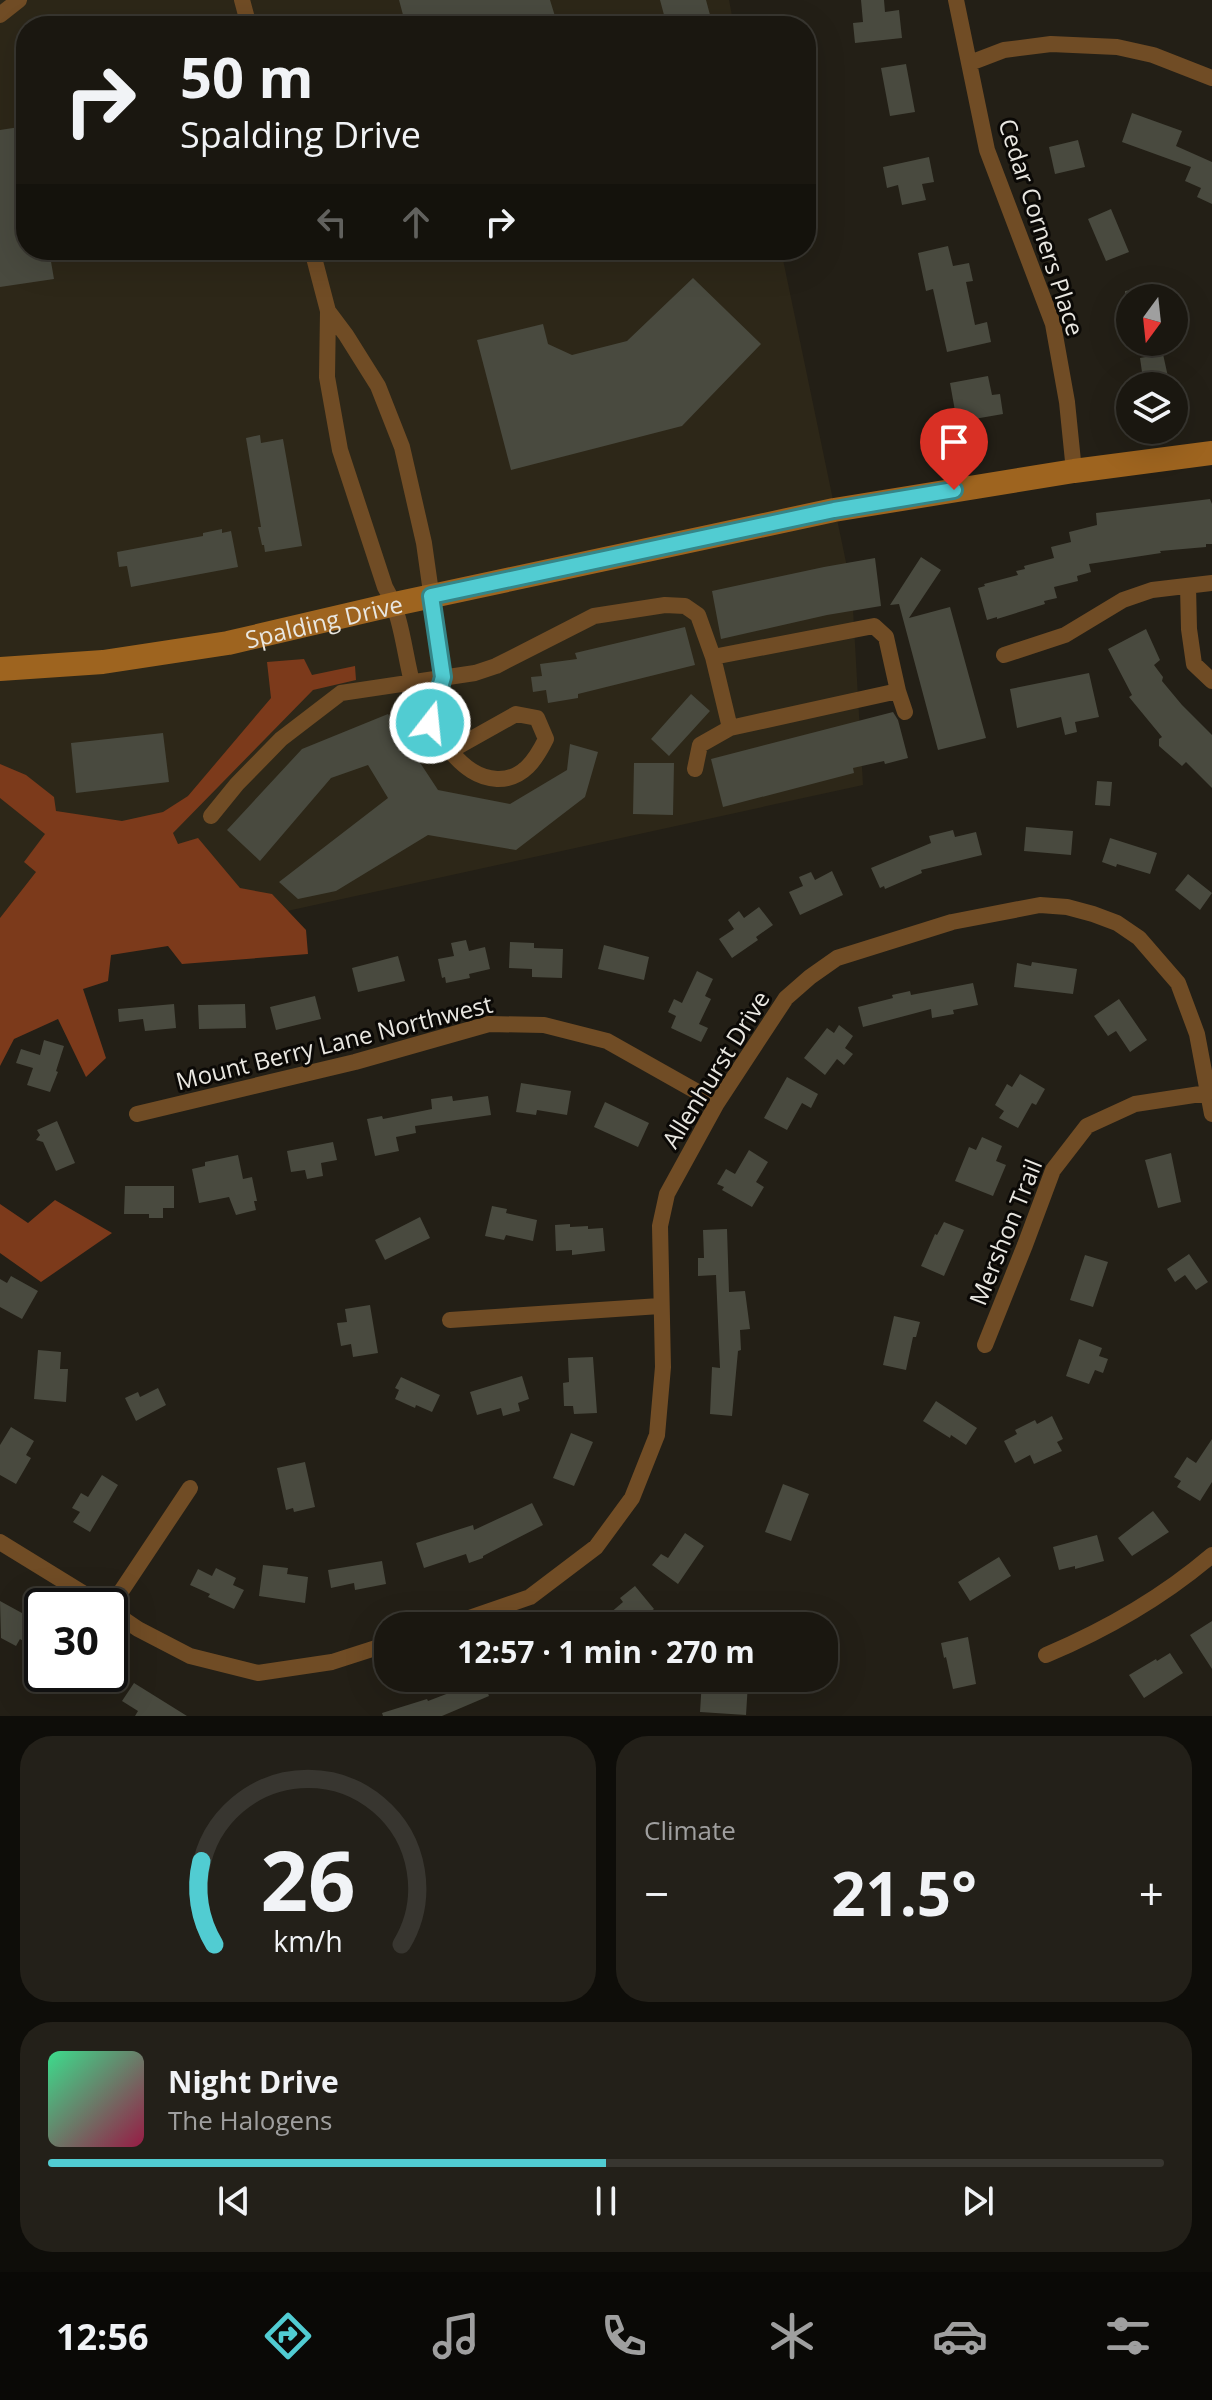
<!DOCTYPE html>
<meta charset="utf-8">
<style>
body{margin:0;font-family:"Open Sans",sans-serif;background:#232019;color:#f1f3f6;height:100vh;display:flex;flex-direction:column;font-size:30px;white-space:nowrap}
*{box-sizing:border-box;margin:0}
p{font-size:26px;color:#9f9f9f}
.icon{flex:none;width:44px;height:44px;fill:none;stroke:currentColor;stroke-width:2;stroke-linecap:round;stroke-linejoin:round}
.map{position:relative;height:1716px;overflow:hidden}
.sheet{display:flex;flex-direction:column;gap:20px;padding:20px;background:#0e0d09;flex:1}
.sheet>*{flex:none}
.top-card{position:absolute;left:16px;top:16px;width:800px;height:244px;border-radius:32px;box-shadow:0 8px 32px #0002,0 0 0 2px #383630;background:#1a1710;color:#f1f3f6;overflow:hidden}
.needle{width:52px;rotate:195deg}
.buttons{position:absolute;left:1116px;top:284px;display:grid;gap:16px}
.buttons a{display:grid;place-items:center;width:72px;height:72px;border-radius:50%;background:#1a1710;box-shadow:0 8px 32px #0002,0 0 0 2px #383630;font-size:40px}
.speed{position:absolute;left:24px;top:1588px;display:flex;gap:16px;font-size:40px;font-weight:700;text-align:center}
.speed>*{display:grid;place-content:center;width:104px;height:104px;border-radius:50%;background:#1a1710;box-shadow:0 8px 32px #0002,0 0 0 2px #383630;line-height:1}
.speed .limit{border:4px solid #111;border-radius:12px;background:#fff;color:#111}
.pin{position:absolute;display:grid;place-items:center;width:68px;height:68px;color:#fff;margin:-82px -34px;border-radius:50% 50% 50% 0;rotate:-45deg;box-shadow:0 0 8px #0007}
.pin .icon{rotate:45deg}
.me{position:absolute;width:88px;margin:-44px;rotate:16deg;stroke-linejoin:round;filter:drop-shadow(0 0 6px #0008)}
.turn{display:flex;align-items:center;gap:28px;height:168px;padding:0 32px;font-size:36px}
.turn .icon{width:104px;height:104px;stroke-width:2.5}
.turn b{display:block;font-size:56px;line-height:68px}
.lanes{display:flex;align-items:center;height:76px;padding:0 32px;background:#0003;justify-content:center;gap:40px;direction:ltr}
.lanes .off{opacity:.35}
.big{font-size:60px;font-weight:700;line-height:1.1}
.sheet .card{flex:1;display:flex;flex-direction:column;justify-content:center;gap:12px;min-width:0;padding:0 28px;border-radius:32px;background:#232019}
.sheet .dial{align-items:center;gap:0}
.dial svg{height:208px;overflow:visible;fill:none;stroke:#383630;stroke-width:7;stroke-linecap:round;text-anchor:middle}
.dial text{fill:#f1f3f6;stroke:none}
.song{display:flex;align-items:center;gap:24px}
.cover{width:96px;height:96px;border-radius:12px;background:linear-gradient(135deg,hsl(150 70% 55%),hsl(340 70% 35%))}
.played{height:8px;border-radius:4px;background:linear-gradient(90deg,#51ccd2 50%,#383630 50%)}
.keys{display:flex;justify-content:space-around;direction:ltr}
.heat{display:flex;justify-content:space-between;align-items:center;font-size:44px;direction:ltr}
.sheet .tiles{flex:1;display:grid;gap:20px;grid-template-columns:1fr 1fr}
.card:last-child{grid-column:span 2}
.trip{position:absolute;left:374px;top:1612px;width:464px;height:80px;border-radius:32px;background:#1a1710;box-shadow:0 8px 32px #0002,0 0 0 2px #383630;font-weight:700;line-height:80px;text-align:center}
.dock{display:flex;height:128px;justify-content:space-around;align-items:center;background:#0a0906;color:#9f9f9f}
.dock .icon{width:56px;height:56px}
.dock .selected{color:#51ccd2}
.dock b{font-size:36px;color:#f1f3f6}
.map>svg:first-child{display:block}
</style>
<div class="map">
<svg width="1212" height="1716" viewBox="0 0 1212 1716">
<rect width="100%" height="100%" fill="#231f16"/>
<path fill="#2d2718" d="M 0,0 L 729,0 L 734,26 L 26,26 L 26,250 L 781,250 L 852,591 L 863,785 L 45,964 L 0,1025 Z"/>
<path fill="#7c3a1b" d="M 304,659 L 312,675 L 355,666 L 356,680 L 313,690 L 173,833 L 178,844 L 198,838 L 240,888 L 272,894 L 306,930 L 308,954 L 182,964 L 168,946 L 111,955 L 108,981 L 83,989 L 106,1058 L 86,1077 L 58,1019 L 14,1039 L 0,1066 L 0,918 L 36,872 L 24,862 L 45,834 L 0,798 L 0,764 L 26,775 L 54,797 L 56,811 L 122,821 L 163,812 L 188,796 L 271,698 L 267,662 Z
M 55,1200 L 112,1233 L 41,1282 L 0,1253 L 0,1204 L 28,1223 Z"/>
<path fill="#494a3f" d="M 399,0 L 550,0 L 558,26 L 406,26 Z
M 660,0 L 706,0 L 713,26 L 667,26 Z
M 861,0 L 884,0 L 885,12 L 899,10 L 902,38 L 855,43 L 853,23 L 863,22 Z
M 906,64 L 915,112 L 890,116 L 881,68 Z
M 1132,113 L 1182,131 L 1176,146 L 1212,162 L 1212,204 L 1197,197 L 1201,188 L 1185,181 L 1191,167 L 1122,142 Z
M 26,126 L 26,250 L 49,250 L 54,279 L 0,287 L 0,130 Z
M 1078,140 L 1085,167 L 1055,174 L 1049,147 Z
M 929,157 L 934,182 L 922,184 L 926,200 L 902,205 L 898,185 L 887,188 L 883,167 Z
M 1111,209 L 1129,252 L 1106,261 L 1088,219 Z
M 948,246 L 953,266 L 969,263 L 973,281 L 966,282 L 975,325 L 987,322 L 991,342 L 947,352 L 933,289 L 926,291 L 918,253 Z
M 693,278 L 761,344 L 682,426 L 511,470 L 477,340 L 543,324 L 548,344 L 572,355 L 627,341 Z
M 1160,285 L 1162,298 L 1125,298 L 1125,291 Z
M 1163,354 L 1170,386 L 1144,386 L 1140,358 Z
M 988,376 L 992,395 L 1000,394 L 1003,414 L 957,422 L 950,383 Z
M 260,435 L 261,443 L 283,439 L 302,546 L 265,552 L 264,545 L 262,545 L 258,527 L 261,527 L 246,438 Z
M 1210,499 L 1212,504 L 1212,544 L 1206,544 L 1206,547 L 1160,551 L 1161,553 L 1089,564 L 1091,572 L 1077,576 L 1078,581 L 1054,587 L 1057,598 L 1044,601 L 1045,604 L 997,619 L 997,617 L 987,620 L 978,588 L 985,586 L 984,584 L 1018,575 L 1016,571 L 1025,569 L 1024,566 L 1054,558 L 1051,547 L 1071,542 L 1069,532 L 1097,525 L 1096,513 Z
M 222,529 L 222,533 L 231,531 L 238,567 L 131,587 L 127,566 L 119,567 L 117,552 L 203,536 L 203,533 Z
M 921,557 L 941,570 L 909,618 L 950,607 L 986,738 L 938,750 L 899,604 L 890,605 Z
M 875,558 L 881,606 L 827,615 L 721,639 L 712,591 L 824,567 Z
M 685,627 L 695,665 L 578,694 L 578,698 L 548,703 L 546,690 L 533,692 L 531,677 L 542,676 L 540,664 L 577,659 L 575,653 Z
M 1146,629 L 1160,660 L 1154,665 L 1163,677 L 1162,681 L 1182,705 L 1212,735 L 1212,788 L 1186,762 L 1182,766 L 1159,746 L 1159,739 L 1162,737 L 1129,697 L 1132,695 L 1108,649 Z
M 1089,673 L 1099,717 L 1075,722 L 1077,732 L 1065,735 L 1061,717 L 1017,728 L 1010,689 Z
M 691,694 L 710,711 L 669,756 L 651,739 Z
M 893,712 L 898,720 L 908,758 L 885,764 L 884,761 L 853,768 L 854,773 L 723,807 L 711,759 Z
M 388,714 L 438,790 L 510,804 L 567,770 L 570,744 L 598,752 L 585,797 L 516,850 L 428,835 L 336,891 L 298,899 L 279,882 L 388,798 L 368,765 L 331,778 L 260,861 L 227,830 L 302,749 Z
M 163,733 L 169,782 L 76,793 L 71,743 Z
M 634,763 L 674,763 L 673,815 L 633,814 Z
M 1097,781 L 1112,782 L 1110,806 L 1095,805 Z
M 1026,827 L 1073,831 L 1071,855 L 1024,851 Z
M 953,830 L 955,837 L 976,832 L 982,855 L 921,870 L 922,873 L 885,889 L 884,886 L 880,888 L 871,868 L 931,843 L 929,836 Z
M 1110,838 L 1157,853 L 1150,874 L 1117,864 L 1116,867 L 1102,862 Z
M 832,871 L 843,895 L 800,915 L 789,892 L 803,886 L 799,877 L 811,872 L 815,880 Z
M 1188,874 L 1212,893 L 1200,910 L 1175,890 Z
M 759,907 L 773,925 L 756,937 L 758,940 L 732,958 L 719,939 L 734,929 L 728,920 L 739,911 L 744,918 Z
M 466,940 L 469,951 L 485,947 L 490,969 L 469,974 L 470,978 L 446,983 L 445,977 L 442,978 L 438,959 L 454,956 L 451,943 Z
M 510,942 L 534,943 L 534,948 L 563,949 L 562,978 L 532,977 L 532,969 L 509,968 Z
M 604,945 L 649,957 L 644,980 L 598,969 Z
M 398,956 L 405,981 L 358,992 L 352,968 Z
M 1032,962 L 1077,969 L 1073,994 L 1014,987 L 1017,963 L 1031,966 Z
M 697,971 L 713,979 L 705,996 L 711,999 L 699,1024 L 708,1028 L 701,1042 L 671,1028 L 676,1016 L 668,1012 L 674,999 L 682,1003 Z
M 973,983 L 978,1005 L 953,1010 L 954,1014 L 932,1018 L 931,1009 L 863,1027 L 858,1007 L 893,998 L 892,995 L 910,991 L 911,995 Z
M 315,996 L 321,1019 L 276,1030 L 270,1007 Z
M 1119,999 L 1147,1040 L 1130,1052 L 1116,1031 L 1108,1036 L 1094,1016 Z
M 174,1004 L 176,1028 L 145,1031 L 143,1019 L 119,1022 L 118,1009 Z
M 245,1004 L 246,1028 L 199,1029 L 198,1005 Z
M 839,1025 L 853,1036 L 845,1048 L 853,1054 L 844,1065 L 837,1059 L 825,1075 L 804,1058 L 827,1028 L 834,1033 Z
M 44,1040 L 64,1046 L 56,1071 L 58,1072 L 50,1092 L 27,1085 L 33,1068 L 16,1063 L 21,1049 L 40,1055 Z
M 1020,1074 L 1045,1089 L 1036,1105 L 1032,1103 L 1018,1128 L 999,1118 L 1004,1111 L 995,1105 L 1007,1084 L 1012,1087 Z
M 787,1077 L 818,1094 L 811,1108 L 802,1103 L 787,1130 L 764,1118 Z
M 521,1083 L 571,1091 L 567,1115 L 537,1110 L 536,1115 L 516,1112 Z
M 452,1096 L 453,1101 L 488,1096 L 491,1115 L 415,1126 L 416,1133 L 396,1137 L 399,1151 L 375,1156 L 367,1119 L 382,1116 L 383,1119 L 432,1109 L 431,1099 Z
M 605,1102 L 649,1123 L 638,1147 L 594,1127 Z
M 57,1121 L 75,1163 L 56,1171 L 43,1142 L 36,1140 L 40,1135 L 37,1130 Z
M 982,1137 L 1002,1146 L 996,1161 L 1006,1165 L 993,1196 L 955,1181 L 969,1147 L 976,1150 Z
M 333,1142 L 337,1160 L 321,1163 L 323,1176 L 307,1179 L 305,1170 L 291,1172 L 287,1151 Z
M 749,1150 L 768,1162 L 756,1182 L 764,1187 L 752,1207 L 722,1190 L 724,1187 L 717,1184 L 726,1169 L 735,1174 Z
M 1171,1153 L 1181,1202 L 1158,1208 L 1145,1160 Z
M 238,1155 L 243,1179 L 252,1177 L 257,1201 L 254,1201 L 256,1210 L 236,1215 L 229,1197 L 199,1203 L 192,1169 L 205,1166 L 205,1162 Z
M 125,1186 L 174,1186 L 174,1208 L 163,1208 L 163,1218 L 149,1218 L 149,1214 L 124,1214 Z
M 492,1206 L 507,1209 L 506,1213 L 537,1220 L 533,1241 L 506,1235 L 504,1240 L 485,1236 Z
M 420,1217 L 430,1238 L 385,1260 L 375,1240 Z
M 944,1222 L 964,1230 L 944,1276 L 921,1266 L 935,1234 L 937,1235 Z
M 570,1224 L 570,1227 L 588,1226 L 588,1229 L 603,1228 L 605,1251 L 572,1255 L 572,1250 L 556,1251 L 555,1225 Z
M 727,1229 L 729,1292 L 745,1291 L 750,1329 L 740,1330 L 741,1350 L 738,1351 L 732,1416 L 710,1414 L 712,1367 L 720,1368 L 716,1275 L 698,1276 L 698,1258 L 704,1258 L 703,1230 Z
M 1189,1254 L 1208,1282 L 1196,1290 L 1185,1275 L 1175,1282 L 1167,1269 Z
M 1085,1255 L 1108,1262 L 1093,1307 L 1070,1300 Z
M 11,1276 L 38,1291 L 22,1319 L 0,1307 L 0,1279 L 7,1283 Z
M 370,1305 L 378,1353 L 353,1357 L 351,1344 L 341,1346 L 337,1323 L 347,1322 L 345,1309 Z
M 894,1316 L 920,1322 L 916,1337 L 913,1337 L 906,1370 L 883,1365 Z
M 1079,1339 L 1102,1348 L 1099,1356 L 1108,1359 L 1103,1373 L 1095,1370 L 1089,1384 L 1066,1376 Z
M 38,1350 L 61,1352 L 60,1369 L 68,1369 L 66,1402 L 34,1399 Z
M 593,1357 L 597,1413 L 574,1414 L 573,1406 L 564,1406 L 563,1383 L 569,1382 L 568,1358 Z
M 522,1376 L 529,1399 L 518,1403 L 520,1411 L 503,1416 L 501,1408 L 477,1415 L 470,1392 Z
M 401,1377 L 440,1395 L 432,1412 L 416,1405 L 415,1408 L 395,1399 L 399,1390 L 395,1388 Z
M 158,1388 L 166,1405 L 136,1421 L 125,1398 L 138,1392 L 140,1397 Z
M 936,1401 L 977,1428 L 966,1445 L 951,1435 L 950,1438 L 923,1421 Z
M 1052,1416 L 1063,1439 L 1057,1442 L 1062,1451 L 1034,1464 L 1030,1455 L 1015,1463 L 1004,1441 L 1017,1434 L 1015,1430 L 1035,1420 L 1037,1424 Z
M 11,1427 L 34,1441 L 26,1455 L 31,1458 L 16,1484 L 0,1475 L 0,1445 Z
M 571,1433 L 593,1442 L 574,1486 L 553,1478 Z
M 1212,1439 L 1212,1482 L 1200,1501 L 1177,1487 L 1181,1481 L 1174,1477 L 1187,1457 L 1196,1463 Z
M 305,1462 L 315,1507 L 294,1512 L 293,1508 L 286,1510 L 277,1468 Z
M 102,1475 L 118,1485 L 90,1532 L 73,1522 L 80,1512 L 72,1508 L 81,1493 L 88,1497 Z
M 783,1484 L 809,1494 L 791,1541 L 765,1532 Z
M 532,1503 L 543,1525 L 483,1556 L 483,1558 L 469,1563 L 466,1554 L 424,1568 L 416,1543 L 473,1525 L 474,1530 Z
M 1153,1511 L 1169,1532 L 1132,1556 L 1118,1538 Z
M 685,1533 L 704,1546 L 678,1584 L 652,1565 L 661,1554 L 668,1558 Z
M 1097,1535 L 1104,1561 L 1075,1569 L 1075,1566 L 1059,1570 L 1053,1547 Z
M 999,1557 L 1011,1576 L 970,1601 L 958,1582 Z
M 382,1561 L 386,1584 L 355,1590 L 354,1583 L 331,1588 L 328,1570 Z
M 263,1565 L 288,1568 L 287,1574 L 308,1577 L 305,1603 L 259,1596 Z
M 216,1568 L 236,1578 L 233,1585 L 244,1590 L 234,1609 L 208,1597 L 210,1594 L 190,1585 L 198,1569 L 212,1576 Z
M 635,1586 L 654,1609 L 633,1626 L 595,1626 L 623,1602 L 620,1598 Z
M 0,1601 L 42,1624 L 42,1633 L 34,1647 L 20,1639 L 16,1646 L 1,1638 Z
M 1212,1621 L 1212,1669 L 1190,1635 Z
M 968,1637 L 976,1684 L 953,1689 L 946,1657 L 944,1658 L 941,1643 Z
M 1170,1653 L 1183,1673 L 1144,1698 L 1129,1675 L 1156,1659 L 1157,1661 Z
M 483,1680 L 489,1696 L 442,1716 L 383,1716 L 382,1713 L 427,1699 L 428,1701 Z
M 702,1680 L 748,1683 L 746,1715 L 700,1712 Z
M 134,1683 L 187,1716 L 135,1716 L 138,1711 L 122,1701 Z"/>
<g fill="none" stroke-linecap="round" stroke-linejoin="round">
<path stroke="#704c25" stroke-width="16" d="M 242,0 L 249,26
M 956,0 L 987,150 L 1053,324 L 1067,402 L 1074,471
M 0,15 L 19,0
M 970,63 L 1004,50 L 1051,44 L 1117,47 L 1153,55 L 1212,78
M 312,250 L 328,311 L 327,377 L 340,450 L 385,587 C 408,626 403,676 425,717 C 432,729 442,741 451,752 C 464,767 478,778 497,779 C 523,780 536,759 546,739 L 537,718 L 516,714 L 450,751
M 328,311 L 346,335 L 378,386 L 402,447 L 424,543 L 443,677 L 430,723
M 1188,586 L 1189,629 L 1194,664 L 1212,681
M 1004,655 L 1065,635 L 1123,600 L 1152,590 L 1212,583
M 713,657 L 874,626 L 886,637 L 898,691 L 905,712
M 695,769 L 700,745 L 730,728 L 898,691
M 211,816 L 237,784 L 281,739 L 341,693 L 475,673 L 496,666 L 594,616 L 665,605 L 685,606 L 698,615 L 713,657 L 730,728
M 137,1114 L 355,1062 L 489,1024 L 544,1025 L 607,1041 L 717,1103
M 450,1320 L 660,1306
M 985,1345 L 1025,1245 L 1053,1170 L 1087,1126 L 1135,1104 L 1207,1093
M 0,1542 L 104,1606
M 110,1608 L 190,1488
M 110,1610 L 138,1629 L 190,1656 L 258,1673 L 332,1662 L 388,1644
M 446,1626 L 530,1597 L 596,1547 L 632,1498 L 657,1435 L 663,1367 L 660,1226 L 667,1194 L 717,1103 L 786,998 L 810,977 L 837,958 L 952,922 L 1040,905 L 1067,907 L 1093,914 L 1117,923 L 1139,938 L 1178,983 L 1197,1034 L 1212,1114
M 1046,1655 C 1105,1630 1164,1596 1212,1555"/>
<path stroke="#9e641f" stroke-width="24" id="s1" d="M 0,669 L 103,662 L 228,643 L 395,604 L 834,510 L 1074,471 L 1212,453"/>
</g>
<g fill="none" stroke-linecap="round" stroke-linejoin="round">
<g stroke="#358588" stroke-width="20">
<path id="route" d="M 430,723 L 443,677 L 431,596 L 834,510 L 954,490"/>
</g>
<use href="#route" stroke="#51ccd2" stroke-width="14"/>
</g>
<g text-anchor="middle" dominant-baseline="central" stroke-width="6" stroke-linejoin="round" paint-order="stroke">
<g font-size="24" fill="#e9e7e1" stroke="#0b0906">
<text transform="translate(1042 227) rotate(72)">Cedar Corners Place</text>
<text stroke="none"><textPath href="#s1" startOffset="328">Spalding Drive</textPath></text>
<text transform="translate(334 1042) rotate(-14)">Mount Berry Lane Northwest</text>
<text transform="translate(715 1069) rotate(-58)">Allenhurst Drive</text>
<text transform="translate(1005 1232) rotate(-68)">Mershon Trail</text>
</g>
</g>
</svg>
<div class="buttons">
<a><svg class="needle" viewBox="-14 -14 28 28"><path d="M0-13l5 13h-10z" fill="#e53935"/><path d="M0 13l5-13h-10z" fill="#9f9f9f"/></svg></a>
<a><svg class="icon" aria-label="layers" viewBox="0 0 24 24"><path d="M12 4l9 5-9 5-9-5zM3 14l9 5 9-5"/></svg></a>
</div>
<div class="speed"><div class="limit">30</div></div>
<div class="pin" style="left:954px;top:490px;background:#d93025"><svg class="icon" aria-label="arrive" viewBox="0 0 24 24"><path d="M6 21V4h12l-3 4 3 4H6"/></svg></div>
<svg class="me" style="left:430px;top:723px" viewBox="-20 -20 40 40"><circle r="17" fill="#51ccd2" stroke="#fff" stroke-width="3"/><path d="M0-11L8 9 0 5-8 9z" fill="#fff"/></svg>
<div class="trip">12:57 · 1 min · 270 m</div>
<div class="top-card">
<div class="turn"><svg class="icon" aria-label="right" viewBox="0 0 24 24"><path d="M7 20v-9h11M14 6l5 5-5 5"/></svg><div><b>50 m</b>Spalding Drive</div></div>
<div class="lanes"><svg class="icon off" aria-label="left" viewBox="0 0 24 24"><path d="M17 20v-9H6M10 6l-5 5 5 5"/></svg><svg class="icon off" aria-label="ahead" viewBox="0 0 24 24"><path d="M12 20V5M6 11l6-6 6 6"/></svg><svg class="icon" aria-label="right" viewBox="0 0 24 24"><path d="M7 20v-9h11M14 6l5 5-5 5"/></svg></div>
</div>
</div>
<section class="sheet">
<div class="tiles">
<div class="card dial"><svg viewBox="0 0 100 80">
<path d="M14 69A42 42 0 1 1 86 69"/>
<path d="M14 69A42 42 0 0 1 9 37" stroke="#51ccd2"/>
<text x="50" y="56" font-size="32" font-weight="700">26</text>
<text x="50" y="72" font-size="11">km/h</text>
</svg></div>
<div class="card"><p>Climate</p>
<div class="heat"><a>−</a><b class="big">21.5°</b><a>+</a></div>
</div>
<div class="card">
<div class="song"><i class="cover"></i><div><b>Night Drive</b><p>The Halogens</p></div></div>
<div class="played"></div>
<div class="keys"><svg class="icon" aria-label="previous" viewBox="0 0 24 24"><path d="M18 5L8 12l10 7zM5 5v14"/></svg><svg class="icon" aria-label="pause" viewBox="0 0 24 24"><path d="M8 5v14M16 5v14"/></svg><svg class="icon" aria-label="next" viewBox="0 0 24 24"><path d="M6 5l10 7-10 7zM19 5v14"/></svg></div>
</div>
</div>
</section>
<nav class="dock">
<b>12:56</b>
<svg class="icon selected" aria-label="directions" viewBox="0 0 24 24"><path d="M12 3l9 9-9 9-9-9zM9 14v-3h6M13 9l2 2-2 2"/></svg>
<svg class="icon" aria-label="music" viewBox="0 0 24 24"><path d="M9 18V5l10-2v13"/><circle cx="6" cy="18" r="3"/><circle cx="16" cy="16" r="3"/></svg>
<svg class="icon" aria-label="phone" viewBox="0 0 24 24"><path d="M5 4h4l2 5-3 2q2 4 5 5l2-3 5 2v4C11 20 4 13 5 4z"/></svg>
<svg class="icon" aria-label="climate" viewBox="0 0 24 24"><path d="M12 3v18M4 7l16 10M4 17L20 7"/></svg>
<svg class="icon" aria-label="car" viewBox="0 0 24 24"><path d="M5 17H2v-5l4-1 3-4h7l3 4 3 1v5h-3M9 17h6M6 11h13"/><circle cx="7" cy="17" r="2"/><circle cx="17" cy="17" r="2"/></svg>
<svg class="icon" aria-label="filters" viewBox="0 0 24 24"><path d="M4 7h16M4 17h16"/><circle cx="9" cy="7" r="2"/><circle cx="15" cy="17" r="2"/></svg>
</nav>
